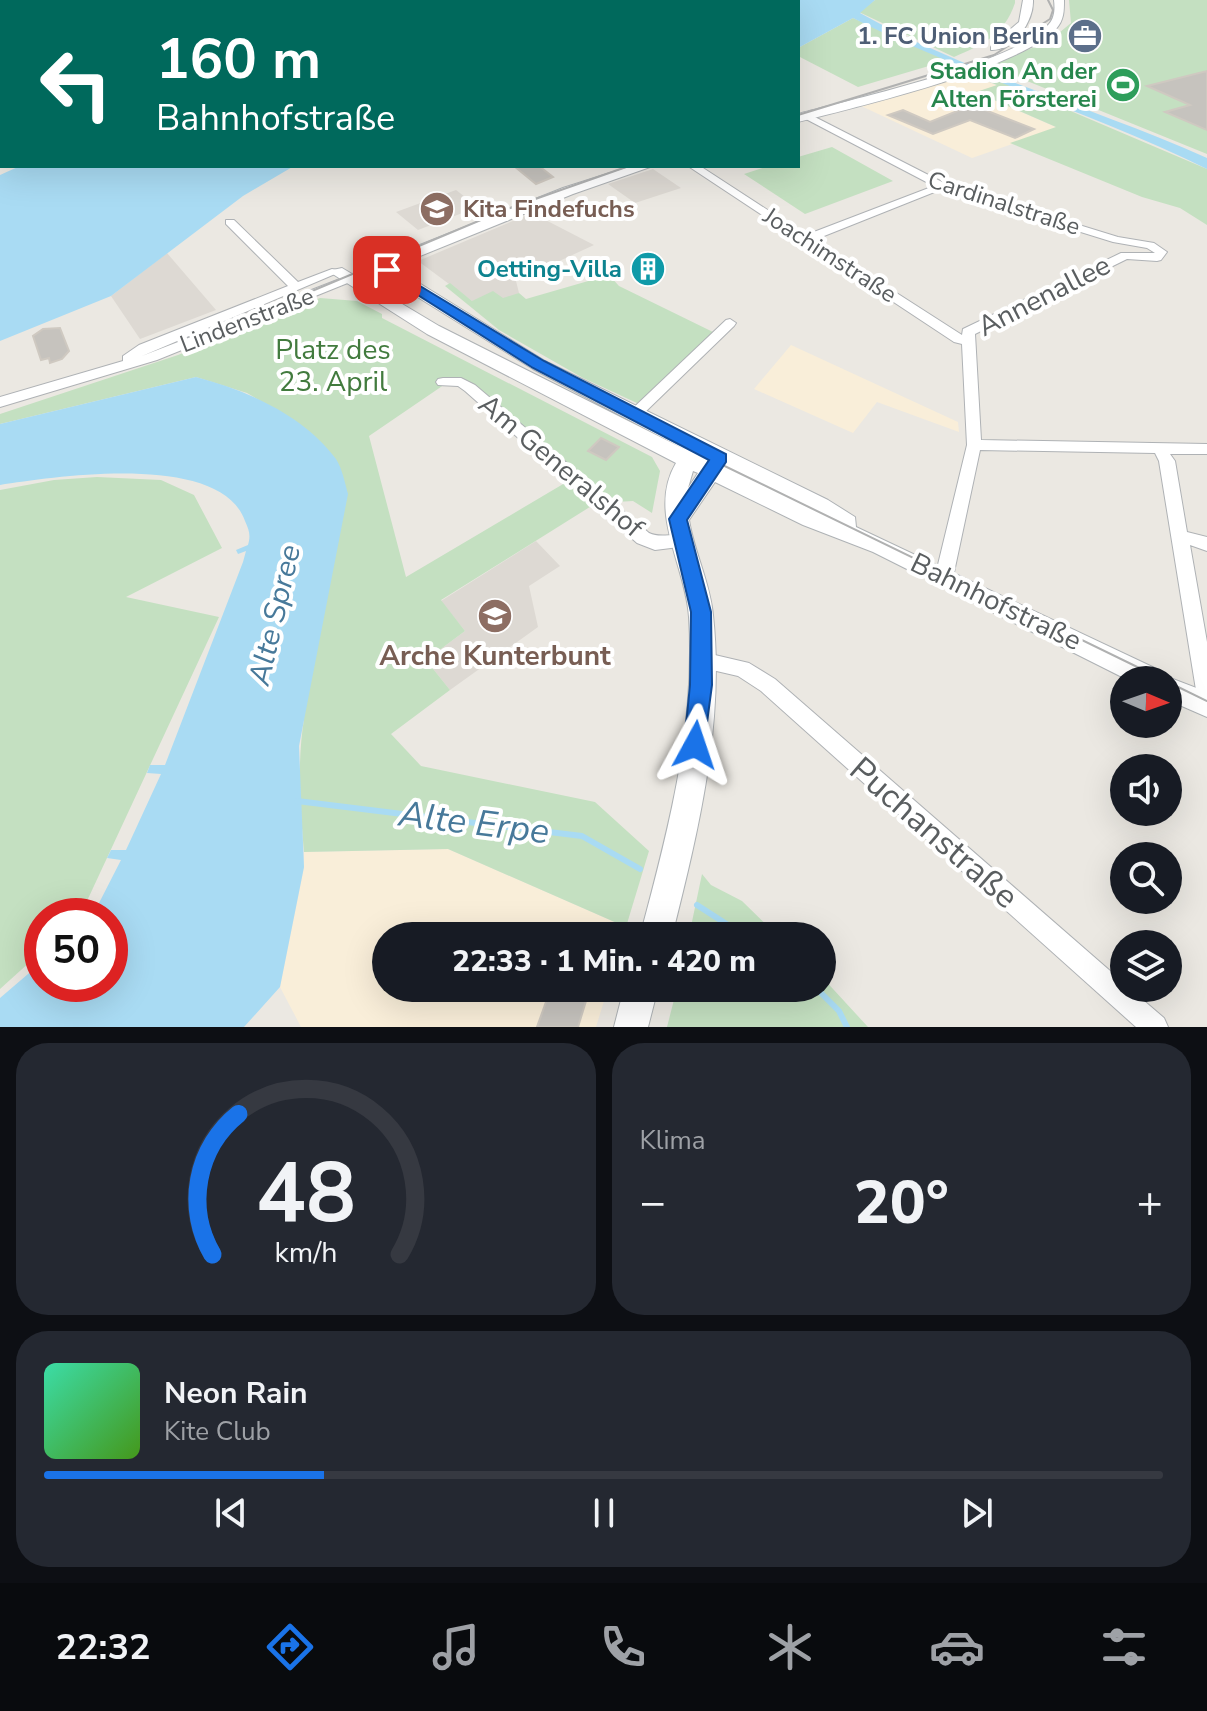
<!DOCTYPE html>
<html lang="de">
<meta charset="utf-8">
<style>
body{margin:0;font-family:"Nunito Sans",sans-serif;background:#242831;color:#f1f3f6;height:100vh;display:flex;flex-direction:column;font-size:30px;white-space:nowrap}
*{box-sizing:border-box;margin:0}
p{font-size:26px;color:#9ea1a6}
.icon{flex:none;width:44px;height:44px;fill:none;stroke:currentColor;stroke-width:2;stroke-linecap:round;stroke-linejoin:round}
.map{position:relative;height:1027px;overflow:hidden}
.side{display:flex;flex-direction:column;gap:16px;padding:16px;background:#0d0f14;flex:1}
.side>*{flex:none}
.banner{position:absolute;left:0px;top:0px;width:800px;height:168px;box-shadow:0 8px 32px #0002;background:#00695c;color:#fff;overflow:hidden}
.needle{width:52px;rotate:92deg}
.controls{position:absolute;left:1110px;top:666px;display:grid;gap:16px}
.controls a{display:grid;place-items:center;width:72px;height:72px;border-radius:50%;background:#171b24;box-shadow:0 8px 32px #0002;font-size:40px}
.speed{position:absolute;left:24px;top:898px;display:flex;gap:16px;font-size:40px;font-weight:700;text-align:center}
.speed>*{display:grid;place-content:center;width:104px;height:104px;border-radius:50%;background:#171b24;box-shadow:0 8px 32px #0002;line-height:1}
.speed .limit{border:12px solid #d22;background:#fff;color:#111}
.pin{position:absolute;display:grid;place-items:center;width:68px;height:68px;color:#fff;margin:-34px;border-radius:16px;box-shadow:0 4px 12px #0006}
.me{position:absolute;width:88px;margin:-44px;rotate:5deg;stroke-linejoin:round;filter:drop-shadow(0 0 6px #0008)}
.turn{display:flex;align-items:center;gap:28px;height:168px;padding:0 24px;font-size:36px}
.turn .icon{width:104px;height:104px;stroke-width:2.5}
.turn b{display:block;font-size:56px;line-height:68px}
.big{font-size:60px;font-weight:800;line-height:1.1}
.side .tile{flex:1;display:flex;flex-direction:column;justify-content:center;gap:12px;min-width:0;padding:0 28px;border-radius:32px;background:#242831}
.side .dial{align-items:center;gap:0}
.dial svg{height:208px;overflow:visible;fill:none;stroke:#363941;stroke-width:7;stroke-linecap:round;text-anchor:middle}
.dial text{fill:#f1f3f6;stroke:none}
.song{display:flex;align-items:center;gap:24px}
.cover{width:96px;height:96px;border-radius:12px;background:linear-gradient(135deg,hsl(160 70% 55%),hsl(100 70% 35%))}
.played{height:8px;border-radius:4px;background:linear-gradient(90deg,#1a73e8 25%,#363941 25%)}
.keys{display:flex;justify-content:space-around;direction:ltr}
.heat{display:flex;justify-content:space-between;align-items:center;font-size:44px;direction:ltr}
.side .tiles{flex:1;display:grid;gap:16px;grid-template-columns:1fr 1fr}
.tile:last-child{grid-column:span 2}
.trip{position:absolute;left:372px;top:922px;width:464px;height:80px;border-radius:40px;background:#171b24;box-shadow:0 8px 32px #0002;font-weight:800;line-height:80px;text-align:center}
.menu{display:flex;height:128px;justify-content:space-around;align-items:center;background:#090b0e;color:#9ea1a6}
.menu .icon{width:56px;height:56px}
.menu .active{color:#1a73e8}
.menu b{font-size:36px;color:#f1f3f6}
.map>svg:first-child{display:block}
</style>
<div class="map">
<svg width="1207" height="1027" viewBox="0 0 1207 1027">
<rect width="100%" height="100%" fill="#ebe8e2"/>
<path fill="#f9eed9" d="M 965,72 L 998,86 L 978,93 L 1058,128 L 972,158 L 859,105 Z
M 791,345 L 958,422 L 959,432 L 877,402 L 853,433 L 754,389 Z
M 448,849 L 626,927 L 623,936 L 386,936 L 386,988 L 608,988 L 596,1027 L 301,1027 L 280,987 L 304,867 L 304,852 Z"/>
<path fill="#ddd9d3" d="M 653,169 L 681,188 L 635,203 L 608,184 Z
M 456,190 L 478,207 L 418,230 L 396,212 Z
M 532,213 L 594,245 L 516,281 L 519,293 L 511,298 L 472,301 L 418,261 Z
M 167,253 L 216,310 L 140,339 L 111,296 Z
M 536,541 L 560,566 L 529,586 L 538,627 L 450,690 L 426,660 L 465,631 L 441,601 Z"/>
<path fill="#c4e0c1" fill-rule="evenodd" d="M 875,0 L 1015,0 L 1015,3 C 1004,35 984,44 954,57 L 859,12 Z
M 1069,0 L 1207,0 L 1207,154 L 988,65 L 1048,42 L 1071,23 Z
M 853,18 L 949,60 L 858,87 L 798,56 L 798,48 Z
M 974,70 L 1207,169 L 1207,225 L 1180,208 L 1142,197 L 1010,143 L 1056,127 L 976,92 L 997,85 L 965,72 Z
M 832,147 L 893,181 L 805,214 L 744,174 L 769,166 L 798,166 L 798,157 Z
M 609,275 L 619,286 L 713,332 L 639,404 L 583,378 L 499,330 L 445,286 L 450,283 L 472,301 L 493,291 L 503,298 L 519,293 L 526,299 Z
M 320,298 L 357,301 L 382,314 L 382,318 L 652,457 L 660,471 L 652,513 L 633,501 L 616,502 L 609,495 L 441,600 L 465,631 L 426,660 L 450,690 L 391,734 L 421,766 L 595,802 L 649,851 L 626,927 L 448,849 L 304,852 C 300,807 297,763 304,719 L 296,422 L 247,393 L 196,377 L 0,424 L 0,414 L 178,355 ZM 454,378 L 474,384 L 575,477 L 406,577 L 369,436 Z
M 97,477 L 161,480 L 194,495 L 222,548 L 126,597 L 219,617 L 80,916 L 42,916 L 42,951 L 0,989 L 0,490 L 54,480 Z
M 702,874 L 711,885 L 742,901 L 778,936 L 689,936 Z
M 822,977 L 868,1027 L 667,1027 L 677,988 L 822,988 Z"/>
<path fill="#a9dbf3" d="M 720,0 L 875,0 L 860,13 C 969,74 1093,107 1207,158 L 1207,169 C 1092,112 968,76 853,18 L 798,48 L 798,2 L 718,2 Z
M 20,166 L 294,166 L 243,196 L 111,296 L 0,341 L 0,175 Z
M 196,377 C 246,390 304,415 336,459 C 342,468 345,483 348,494 L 299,746 L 304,867 L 280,987 L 244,1027 L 0,1027 L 0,998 L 42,962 L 42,984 L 110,984 L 110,916 L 88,916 L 98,905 L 121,860 L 107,858 L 111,850 L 126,850 L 161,774 L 147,773 L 150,765 L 165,765 L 243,562 L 246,551 L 238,554 L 236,550 L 248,545 C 251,535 249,530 245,521 C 221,452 58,476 0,485 L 0,424 Z"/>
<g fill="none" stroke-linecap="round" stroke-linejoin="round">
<path stroke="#a9dbf3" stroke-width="6" d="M 297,801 L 582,836 L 640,869
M 697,905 L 745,936
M 816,988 L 839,1011 L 847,1027"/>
</g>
<path fill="#c6c3be" stroke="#cfc9c1" stroke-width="2" d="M 1207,71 L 1207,130 L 1165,112 L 1190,105 L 1147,86 Z
M 972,105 L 1034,129 L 1015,138 L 970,120 L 933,134 L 888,115 L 903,110 L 930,122 Z
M 514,166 L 539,166 L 553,177 L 536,184 Z
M 60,328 L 69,351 L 62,359 L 50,363 L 49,358 L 41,360 L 33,336 L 43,329 Z
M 601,438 L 619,447 L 606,460 L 588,451 Z
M 527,988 L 590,988 L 578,1027 L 537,1027 L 547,999 Z"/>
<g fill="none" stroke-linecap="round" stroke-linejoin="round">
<g stroke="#afb2b5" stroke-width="2">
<path id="minor" d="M 303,0 L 309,0 L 310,2 L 304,2 Z
M 451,0 L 458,0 L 459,2 L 452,2 Z
M 522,0 L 529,0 L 530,2 L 523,2 Z
M 593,0 L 600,0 L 601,2 L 594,2 Z
M 0,32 L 2,32 L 2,37 L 0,37 Z
M 0,86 L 2,86 L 2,92 L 0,92 Z
M 807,113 L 946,184 L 1118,237 L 1154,243 L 1167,252 L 1161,260 L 1157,261 L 1127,259 L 975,334 L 981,440 L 1207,444 L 1207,454 L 1170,454 L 1175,461 L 1187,532 L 1207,537 L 1207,551 L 1190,545 L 1207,642 L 1207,705 L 1200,702 L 1197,696 L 1159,461 L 1155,453 L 980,450 L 953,577 L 950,582 L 944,584 L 938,582 L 935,577 L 967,445 L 962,344 L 954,342 L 688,166 L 700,166 L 806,235 L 934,186 L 804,118 L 804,114 ZM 942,189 L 1113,242 L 1147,248 L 1155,253 L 1121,253 L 963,329 L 962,335 L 814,240 Z
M 226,220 L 234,220 L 298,282 L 332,269 L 342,271 L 142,356 L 345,277 L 349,276 L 355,280 L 157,360 L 0,407 L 0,397 L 123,361 L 123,356 L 139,345 L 288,286 L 226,224 Z
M 730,319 L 736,323 L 734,326 L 640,417 L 630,417 L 628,414 L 630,411 L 726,320 Z
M 443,378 L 461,378 L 475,385 L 649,533 C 661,539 674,532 687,536 L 689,541 L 687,546 L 655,550 L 637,543 L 465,391 L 458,386 L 438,385 L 436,382 L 438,379 Z
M 702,652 L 749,663 L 775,679 L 1124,983 L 1124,988 L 1129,988 L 1164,1018 L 1168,1027 L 1136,1027 L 761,691 L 738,676 L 695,666 L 693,660 L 695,654 Z"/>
</g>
<g stroke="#aeb2b5" stroke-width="2">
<path id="secondary" d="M 1023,0 L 1033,0 C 1034,21 1014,51 991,50 L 991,46 L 1019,22 Z
M 1054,0 L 1064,0 C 1064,11 1064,20 1056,29 C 1018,69 856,107 798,122 L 798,114 C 852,99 1017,63 1049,24 C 1055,17 1055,8 1054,0 Z
M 632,166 L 653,166 L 573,194 L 393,267 L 545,361 L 828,500 L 855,517 L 856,527 L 1163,672 L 1165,676 L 1207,692 L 1207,717 L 1168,700 L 1168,680 L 1128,680 L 873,552 L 803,525 L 715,482 L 689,520 C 694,552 710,582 713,615 C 725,723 698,832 672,936 L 640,936 C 668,832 696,726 689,617 C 686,566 647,512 676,463 L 427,334 L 328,271 L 342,268 L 439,326 L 686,450 L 533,369 L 379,273 L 366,273 L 364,270 L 368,266 L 359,258 L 367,253 L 382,260 L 563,188 ZM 693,471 L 698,473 L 688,488 Z
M 624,988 L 658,988 L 648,1027 L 614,1027 Z"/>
</g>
<use href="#minor" fill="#fff" fill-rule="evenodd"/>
<use href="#secondary" fill="#fff" fill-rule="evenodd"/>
<path stroke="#b0b1b1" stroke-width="2" d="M 798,115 L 994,55 L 1050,19 L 1053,10 L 1048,0
M 383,259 L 374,277 L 389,293
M 312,291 L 507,209 L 629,166
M 665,437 L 1164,680
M 1168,682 L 1207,701"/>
</g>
<path fill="#1a73e8" stroke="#114b97" stroke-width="2" d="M 387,266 L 544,361 L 726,454 L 726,462 L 687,520 L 711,612 L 712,685 L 703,753 L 695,756 L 687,753 L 684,745 L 690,685 L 691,612 L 669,519 L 709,460 L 533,368 L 383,273 L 381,270 Z"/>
<defs>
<g id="office-disc" transform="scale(1.8)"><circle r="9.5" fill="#5c6f8a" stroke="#fff"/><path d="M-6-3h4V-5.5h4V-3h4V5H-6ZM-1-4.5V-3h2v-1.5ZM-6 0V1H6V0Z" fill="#fff"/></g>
<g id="stadium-disc" transform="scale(1.8)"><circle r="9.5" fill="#2e9e5b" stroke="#fff"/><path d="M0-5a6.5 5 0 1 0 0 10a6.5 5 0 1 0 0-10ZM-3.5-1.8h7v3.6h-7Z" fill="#fff"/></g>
<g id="school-disc" transform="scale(1.8)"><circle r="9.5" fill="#8d6e63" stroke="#fff"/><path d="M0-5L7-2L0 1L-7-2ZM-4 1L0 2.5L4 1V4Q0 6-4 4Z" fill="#fff"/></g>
<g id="building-disc" transform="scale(1.8)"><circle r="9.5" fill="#0f9aa8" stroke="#fff"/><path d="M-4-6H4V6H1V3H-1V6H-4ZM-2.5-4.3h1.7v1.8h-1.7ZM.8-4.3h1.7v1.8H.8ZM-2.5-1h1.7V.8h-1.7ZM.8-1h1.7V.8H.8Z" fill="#fff"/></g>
</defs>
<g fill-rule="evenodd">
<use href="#office-disc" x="1085" y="36"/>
<use href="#stadium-disc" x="1123" y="85"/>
<use href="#school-disc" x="437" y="209"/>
<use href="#building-disc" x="648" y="269"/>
<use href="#school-disc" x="495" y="616"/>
</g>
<g text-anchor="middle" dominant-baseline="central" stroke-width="8" stroke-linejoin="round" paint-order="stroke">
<g font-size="24" font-weight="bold" fill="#4e5e75" stroke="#fff" text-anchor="end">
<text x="1059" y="36">1. FC Union Berlin</text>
</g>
<g font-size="24" font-weight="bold" fill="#27864d" stroke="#fff" text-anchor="end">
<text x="1097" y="71">Stadion An der<tspan x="1097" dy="28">Alten Försterei</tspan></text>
</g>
<g font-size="24" fill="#5a5e60" stroke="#fff">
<text transform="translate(1004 203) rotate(18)">Cardinalstraße</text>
<text transform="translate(830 255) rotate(33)">Joachimstraße</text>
<text transform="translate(247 320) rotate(-21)">Lindenstraße</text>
</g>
<g font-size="24" font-weight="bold" fill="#785e54" stroke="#fff" text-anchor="start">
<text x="463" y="209">Kita Findefuchs</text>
</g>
<g font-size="24" font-weight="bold" fill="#0d838f" stroke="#fff" text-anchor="end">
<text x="622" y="269">Oetting-Villa</text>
</g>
<g font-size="28" fill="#5a5e60" stroke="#fff">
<text transform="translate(1044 296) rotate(-27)">Annenallee</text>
<text transform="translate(561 466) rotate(40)">Am Generalshof</text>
<text transform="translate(996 602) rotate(26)">Bahnhofstraße</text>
</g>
<g font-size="28" fill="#427b3e" stroke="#fff">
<text x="333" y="350">Platz des<tspan x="333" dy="32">23. April</tspan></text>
</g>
<g font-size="28" font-weight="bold" fill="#785e54" stroke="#fff">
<text x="495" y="656">Arche Kunterbunt</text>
</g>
<g font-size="30" font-style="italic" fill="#47799a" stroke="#fff">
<text transform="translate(275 615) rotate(-77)">Alte Spree</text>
</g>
<g font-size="34" fill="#5a5e60" stroke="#fff">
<text transform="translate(934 833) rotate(41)">Puchanstraße</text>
</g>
<g font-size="36" font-style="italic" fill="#47799a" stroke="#fff">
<text transform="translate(474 823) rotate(7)">Alte Erpe</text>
</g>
</g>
</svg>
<div class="controls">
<a><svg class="needle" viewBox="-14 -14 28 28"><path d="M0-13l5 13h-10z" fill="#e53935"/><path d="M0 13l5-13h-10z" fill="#9ea1a6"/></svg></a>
<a><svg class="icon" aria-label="sound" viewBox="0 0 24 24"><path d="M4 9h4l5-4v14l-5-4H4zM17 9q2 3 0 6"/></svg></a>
<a><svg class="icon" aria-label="search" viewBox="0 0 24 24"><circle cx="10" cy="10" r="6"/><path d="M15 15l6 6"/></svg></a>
<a><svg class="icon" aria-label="layers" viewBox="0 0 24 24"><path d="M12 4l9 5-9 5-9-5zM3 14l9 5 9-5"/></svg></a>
</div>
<div class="speed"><div class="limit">50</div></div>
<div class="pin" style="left:387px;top:270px;background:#d93025"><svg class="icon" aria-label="arrive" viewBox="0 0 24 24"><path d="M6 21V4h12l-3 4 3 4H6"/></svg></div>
<svg class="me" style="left:695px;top:745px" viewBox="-20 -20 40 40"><path d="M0-17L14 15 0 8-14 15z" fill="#1a73e8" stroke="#fff" stroke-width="4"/></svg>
<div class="trip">22:33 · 1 Min. · 420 m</div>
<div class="banner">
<div class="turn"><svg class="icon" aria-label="left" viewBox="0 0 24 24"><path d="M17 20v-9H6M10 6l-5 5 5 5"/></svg><div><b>160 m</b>Bahnhofstraße</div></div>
</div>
</div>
<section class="side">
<div class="tiles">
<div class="tile dial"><svg viewBox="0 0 100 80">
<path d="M14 69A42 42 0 1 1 86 69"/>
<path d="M14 69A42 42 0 0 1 24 15" stroke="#1a73e8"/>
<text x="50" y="56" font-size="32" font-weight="700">48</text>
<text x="50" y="72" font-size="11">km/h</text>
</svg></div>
<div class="tile"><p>Klima</p>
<div class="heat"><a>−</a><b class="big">20°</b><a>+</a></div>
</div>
<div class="tile">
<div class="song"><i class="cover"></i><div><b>Neon Rain</b><p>Kite Club</p></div></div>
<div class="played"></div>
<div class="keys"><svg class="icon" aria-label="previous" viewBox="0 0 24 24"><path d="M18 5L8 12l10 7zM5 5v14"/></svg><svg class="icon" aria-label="pause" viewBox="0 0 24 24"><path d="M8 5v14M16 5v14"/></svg><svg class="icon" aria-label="next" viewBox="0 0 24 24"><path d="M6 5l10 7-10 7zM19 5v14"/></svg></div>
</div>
</div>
</section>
<nav class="menu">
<b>22:32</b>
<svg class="icon active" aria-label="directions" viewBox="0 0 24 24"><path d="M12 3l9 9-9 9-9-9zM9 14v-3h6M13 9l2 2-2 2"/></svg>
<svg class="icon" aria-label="music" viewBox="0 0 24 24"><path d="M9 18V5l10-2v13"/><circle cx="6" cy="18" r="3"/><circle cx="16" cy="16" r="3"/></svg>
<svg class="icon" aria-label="phone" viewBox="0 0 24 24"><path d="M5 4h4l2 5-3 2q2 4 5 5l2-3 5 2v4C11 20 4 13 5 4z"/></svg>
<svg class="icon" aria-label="climate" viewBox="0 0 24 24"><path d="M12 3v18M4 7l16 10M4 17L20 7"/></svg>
<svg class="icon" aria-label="car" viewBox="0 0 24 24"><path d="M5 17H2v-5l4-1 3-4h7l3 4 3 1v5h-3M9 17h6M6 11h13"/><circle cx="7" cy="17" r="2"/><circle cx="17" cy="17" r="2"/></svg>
<svg class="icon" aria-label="filters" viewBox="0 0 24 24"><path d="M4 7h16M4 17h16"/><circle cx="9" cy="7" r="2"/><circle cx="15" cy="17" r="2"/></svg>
</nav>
